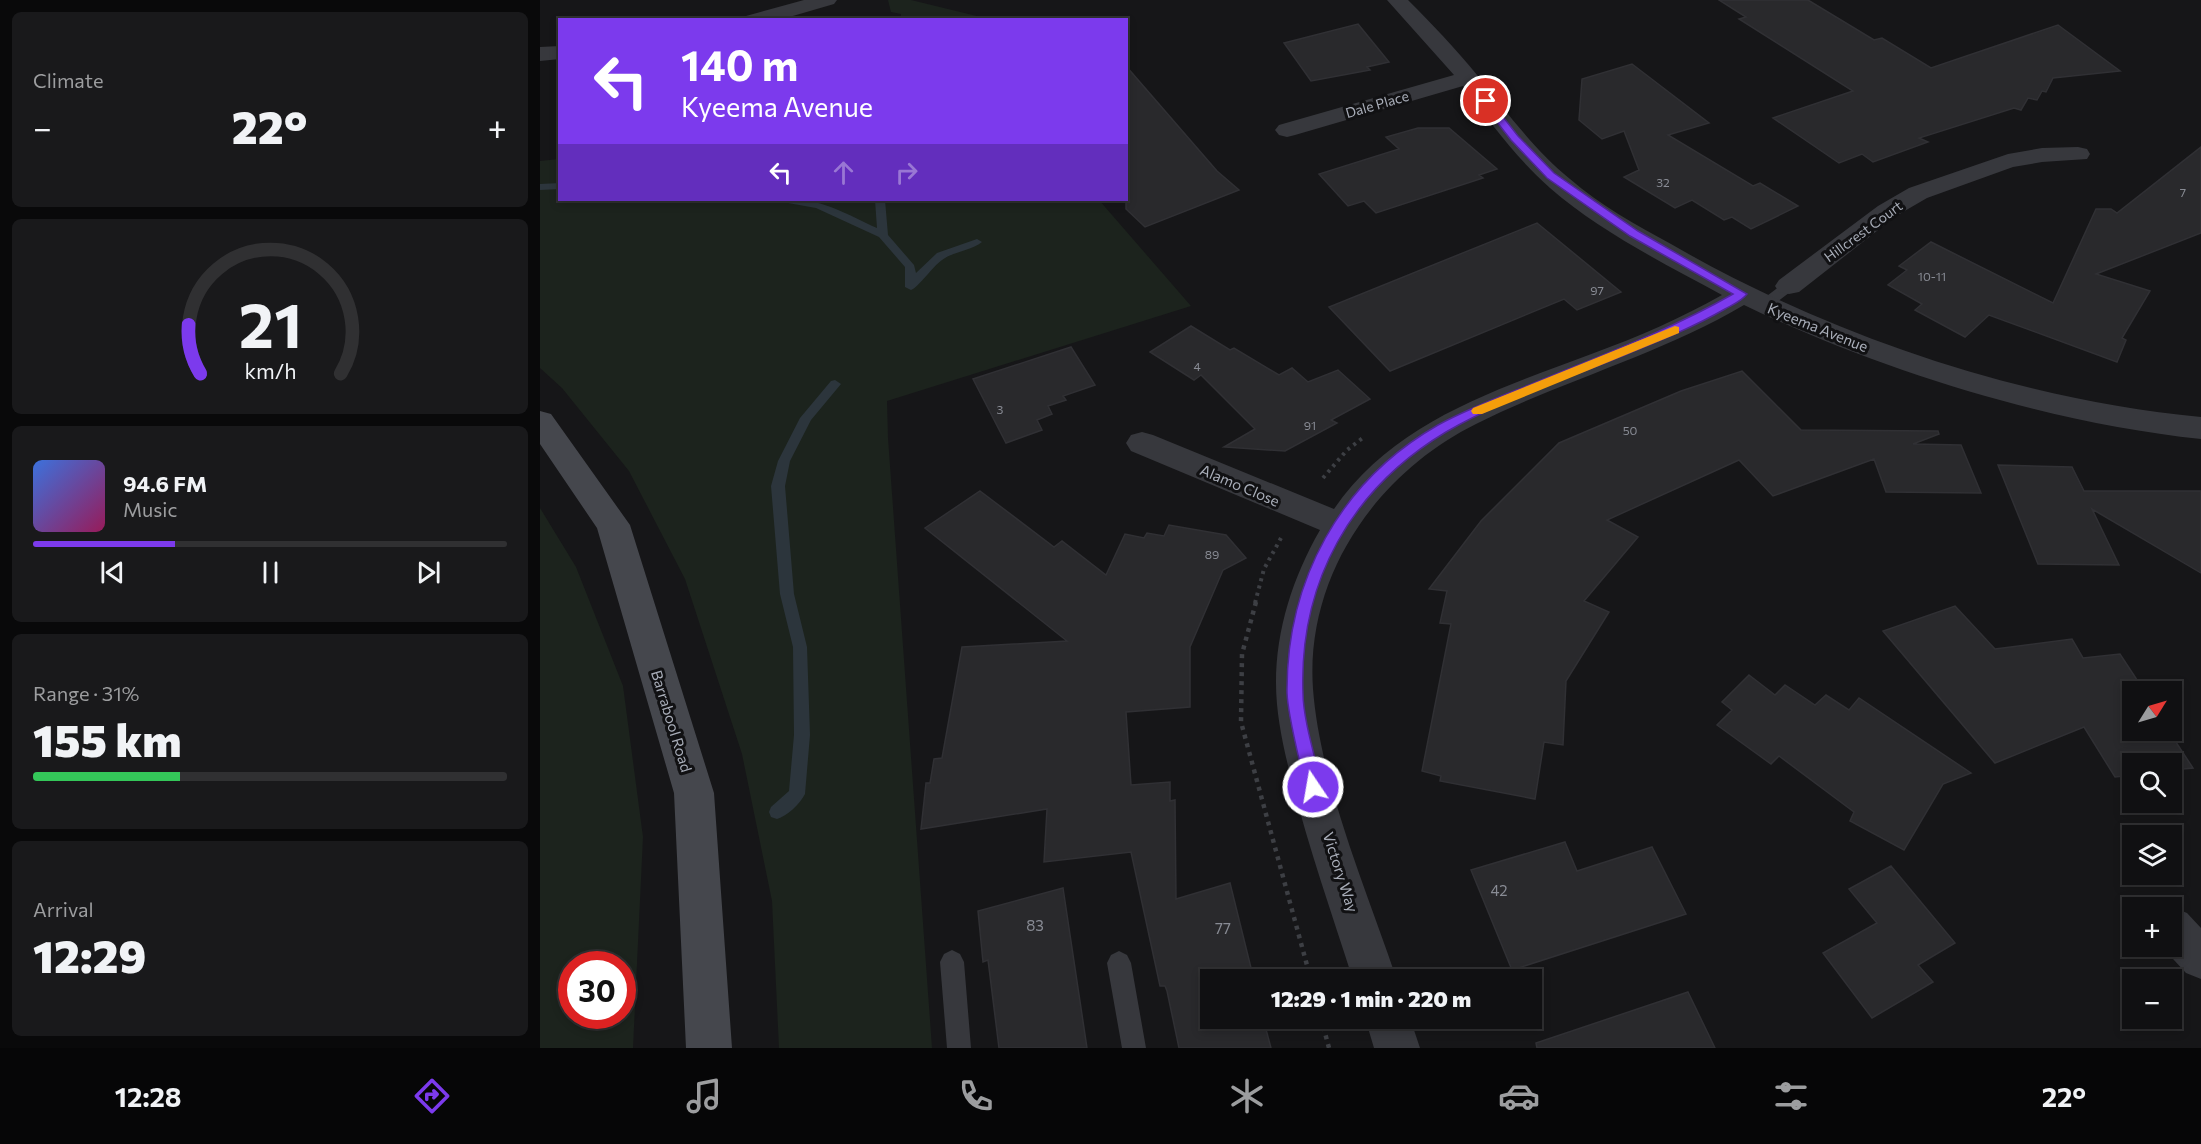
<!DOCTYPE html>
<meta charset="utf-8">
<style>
body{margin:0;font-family:Commissioner,sans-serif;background:#19191b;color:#f1f3f6;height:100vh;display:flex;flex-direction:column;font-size:22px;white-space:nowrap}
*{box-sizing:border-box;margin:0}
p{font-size:20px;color:#9c9d9f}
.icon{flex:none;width:33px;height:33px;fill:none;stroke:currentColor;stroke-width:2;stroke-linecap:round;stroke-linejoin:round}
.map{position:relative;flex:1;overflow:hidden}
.sheet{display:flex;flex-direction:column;gap:12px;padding:12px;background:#09090a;width:540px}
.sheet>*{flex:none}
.guide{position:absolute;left:18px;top:18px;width:570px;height:183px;border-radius:0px;box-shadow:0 3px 9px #0003,0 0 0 2px #303032;background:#7c3aed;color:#fff;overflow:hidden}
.needle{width:39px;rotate:53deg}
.buttons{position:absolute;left:1582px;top:681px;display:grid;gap:12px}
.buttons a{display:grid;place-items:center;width:60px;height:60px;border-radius:0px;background:#101012;box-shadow:0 3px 9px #0003,0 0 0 2px #303032;font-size:30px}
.speed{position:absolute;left:18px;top:951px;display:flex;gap:12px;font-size:30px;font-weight:700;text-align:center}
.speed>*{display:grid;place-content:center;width:78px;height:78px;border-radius:50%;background:#101012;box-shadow:0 3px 9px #0003,0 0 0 2px #303032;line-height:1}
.speed .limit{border:9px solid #d22;background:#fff;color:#111}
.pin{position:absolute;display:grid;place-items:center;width:51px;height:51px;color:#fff;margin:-26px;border:3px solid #fff;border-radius:50%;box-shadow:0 2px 6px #0007}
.me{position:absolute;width:66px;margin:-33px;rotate:348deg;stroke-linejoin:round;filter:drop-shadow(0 0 4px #0008)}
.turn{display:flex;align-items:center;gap:21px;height:126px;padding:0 24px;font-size:27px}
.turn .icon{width:78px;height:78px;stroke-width:2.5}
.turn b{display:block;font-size:42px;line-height:51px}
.lanes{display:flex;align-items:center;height:57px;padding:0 24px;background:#0003;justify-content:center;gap:30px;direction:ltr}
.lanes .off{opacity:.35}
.big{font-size:45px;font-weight:800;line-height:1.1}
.sheet .card{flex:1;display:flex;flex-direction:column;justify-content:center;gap:9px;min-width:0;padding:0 21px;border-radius:9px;background:#19191b}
.sheet .dial{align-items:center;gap:0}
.dial svg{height:156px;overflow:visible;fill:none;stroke:#303032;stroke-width:7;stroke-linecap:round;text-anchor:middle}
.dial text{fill:#f1f3f6;stroke:none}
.song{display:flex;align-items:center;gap:18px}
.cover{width:72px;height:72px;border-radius:9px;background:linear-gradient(135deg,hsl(220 70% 55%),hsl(330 70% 35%))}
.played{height:6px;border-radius:3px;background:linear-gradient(90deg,#7c3aed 30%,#303032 30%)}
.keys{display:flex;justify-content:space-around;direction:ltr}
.heat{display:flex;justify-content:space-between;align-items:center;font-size:33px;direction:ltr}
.charge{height:9px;border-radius:4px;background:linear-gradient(90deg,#34c759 31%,#303032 0)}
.trip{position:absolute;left:660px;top:969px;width:342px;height:60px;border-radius:0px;background:#101012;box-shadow:0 3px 9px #0003,0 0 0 2px #303032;font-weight:800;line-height:60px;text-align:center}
.tabs{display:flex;height:96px;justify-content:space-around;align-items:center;background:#060607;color:#9c9d9f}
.tabs .icon{width:42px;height:42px}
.tabs .current{color:#7c3aed}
.tabs b{font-size:27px;color:#f1f3f6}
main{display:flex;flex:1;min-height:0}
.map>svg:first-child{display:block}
</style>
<main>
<section class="sheet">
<div class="card"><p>Climate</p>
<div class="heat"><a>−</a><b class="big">22°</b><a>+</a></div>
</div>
<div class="card dial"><svg viewBox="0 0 100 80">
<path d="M14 69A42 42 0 1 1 86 69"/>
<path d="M14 69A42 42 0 0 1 8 44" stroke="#7c3aed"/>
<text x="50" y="56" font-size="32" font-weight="700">21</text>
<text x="50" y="72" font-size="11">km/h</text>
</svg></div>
<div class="card">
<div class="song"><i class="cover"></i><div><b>94.6 FM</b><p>Music</p></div></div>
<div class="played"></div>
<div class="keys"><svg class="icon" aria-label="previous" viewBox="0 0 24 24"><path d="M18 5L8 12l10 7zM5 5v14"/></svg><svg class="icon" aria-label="pause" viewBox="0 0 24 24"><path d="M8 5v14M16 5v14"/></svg><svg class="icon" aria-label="next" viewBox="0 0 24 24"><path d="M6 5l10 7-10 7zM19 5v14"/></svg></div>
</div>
<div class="card"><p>Range · 31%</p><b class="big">155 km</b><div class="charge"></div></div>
<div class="card"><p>Arrival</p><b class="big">12:29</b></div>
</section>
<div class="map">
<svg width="1661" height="1048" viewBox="0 0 1661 1048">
<rect width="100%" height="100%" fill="#161618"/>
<path fill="#1c231d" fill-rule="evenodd" d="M 348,0 L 371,0 L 449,19 L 361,19 L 361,14 L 351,12 Z
M 19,159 L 20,200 L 559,200 L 651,306 L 347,401 L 348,438 L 392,1048 L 239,1048 L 232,901 L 202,754 L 145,579 L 89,471 L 22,388 L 0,368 L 0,161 Z
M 0,508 L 36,567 L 83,686 L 103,837 L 93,1048 L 0,1048 ZM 32,964 L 82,964 L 82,1016 L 32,1016 Z"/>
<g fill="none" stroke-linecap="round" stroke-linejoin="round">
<path fill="#2c353c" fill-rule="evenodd" d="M 20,183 L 20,189 L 0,190 L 0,184 Z
M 243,200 C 278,196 306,214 337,228 L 335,200 L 345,200 L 348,235 L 374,265 L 376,273 L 397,253 L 437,239 L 442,242 C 431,251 414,251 402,260 C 392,267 379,287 371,290 L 365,287 L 365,267 L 339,237 L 276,208 L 248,203 Z
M 295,380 L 301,384 L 271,420 L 250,461 L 245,486 L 254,594 L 267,647 L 270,735 L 265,794 C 260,804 247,816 237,819 L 231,817 L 229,812 L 231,807 L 249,791 L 254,735 L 253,647 L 240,594 L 231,486 L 238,461 L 260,418 L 291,381 Z"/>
</g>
<path fill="#29292c" stroke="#303034" stroke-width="1.5" d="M 1179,0 L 1268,0 L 1334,40 L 1342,38 L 1391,68 L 1518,25 L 1580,71 L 1513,78 L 1506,92 L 1502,91 L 1497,100 L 1488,98 L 1481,110 L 1474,108 L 1379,138 L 1388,142 L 1333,162 L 1322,154 L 1299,163 L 1233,118 L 1313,91 L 1199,19 L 1206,17 Z
M 818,24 L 849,62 L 827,67 L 830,70 L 771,81 L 744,43 Z
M 1092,64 L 1169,123 L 1128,135 L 1213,186 L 1220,183 L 1258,206 L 1211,229 L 1192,217 L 1184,220 L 1152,200 L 1135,208 L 1084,177 L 1099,170 L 1084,131 L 1062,139 L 1039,120 L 1042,79 Z
M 586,66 L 677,171 L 699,190 L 605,227 L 586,209 Z
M 878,128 L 909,128 L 957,169 L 939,175 L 943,178 L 836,213 L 824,201 L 808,206 L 779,174 L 859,149 L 846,137 Z
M 1661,147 L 1661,233 L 1556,274 L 1610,291 L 1582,338 L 1586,340 L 1577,362 L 1449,315 L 1425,337 L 1375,310 L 1382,304 L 1348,285 L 1367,270 L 1359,266 L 1391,242 L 1513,303 L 1556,209 L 1571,209 L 1577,213 Z
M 997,223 L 1081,292 L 1037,310 L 1024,299 L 850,371 L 789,307 Z
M 651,326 L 690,350 L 694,348 L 739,375 L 752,368 L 768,382 L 798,370 L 830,399 L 791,420 L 797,423 L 745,451 L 684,447 L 715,429 L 661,375 L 654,380 L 610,352 Z
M 531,347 L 555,385 L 523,396 L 526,400 L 508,406 L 512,414 L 497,420 L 502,430 L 466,443 L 433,379 Z
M 1202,371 L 1261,430 L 1398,431 L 1399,434 L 1373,444 L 1421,445 L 1441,493 L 1346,492 L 1334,459 L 1233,496 L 1199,460 L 1067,520 L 1098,537 L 1044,601 L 1069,612 L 1026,681 L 1023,745 L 1004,742 L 995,799 L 900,781 L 901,776 L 882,771 L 911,624 L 900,623 L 907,591 L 889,589 L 941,521 L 1019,443 L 1141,391 Z
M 1458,465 L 1532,467 L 1544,491 L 1661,491 L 1661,573 L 1552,509 L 1579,565 L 1498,564 Z
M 440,491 L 514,547 L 522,541 L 566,575 L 585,534 L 604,538 L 607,533 L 624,536 L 629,525 L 686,535 L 706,558 L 683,570 L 650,647 L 650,707 L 586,712 L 591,785 L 630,782 L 630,801 L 635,800 L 636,899 L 690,883 L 714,980 L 670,980 L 670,1018 L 723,1018 L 731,1048 L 639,1048 L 627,991 L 625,986 L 620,986 L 591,852 L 504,862 L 507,809 L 381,829 L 386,783 L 390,783 L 394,759 L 402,758 L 422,647 L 527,641 L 385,528 Z
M 1415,606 L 1455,649 L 1532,639 L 1543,658 L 1580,654 L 1605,692 L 1593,692 L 1593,730 L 1628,730 L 1653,768 L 1632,770 L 1632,764 L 1593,764 L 1593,775 L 1575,777 L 1544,727 L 1455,763 L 1343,631 Z
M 1209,675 L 1235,695 L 1245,685 L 1275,705 L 1286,695 L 1309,710 L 1319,698 L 1431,773 L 1403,784 L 1364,850 L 1310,821 L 1314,812 L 1239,756 L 1231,764 L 1177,725 L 1192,710 L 1182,702 Z
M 1025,842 L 1037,871 L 1112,847 L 1146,914 L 972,970 L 931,870 Z
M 1351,866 L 1415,943 L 1378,965 L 1393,982 L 1332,1018 L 1283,953 L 1337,923 L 1309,889 Z
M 523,888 L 547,1048 L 459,1048 L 448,960 L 443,962 L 438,911 Z
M 1148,992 L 1175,1048 L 997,1048 L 996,1043 Z"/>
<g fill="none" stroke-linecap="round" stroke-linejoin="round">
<path stroke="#3d3f44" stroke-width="4" stroke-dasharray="3 4.5" stroke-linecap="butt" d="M 783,478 L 807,450 L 824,437
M 715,603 L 724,569 L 741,538"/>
<path stroke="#3d3f44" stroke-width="4.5" stroke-dasharray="4 5" stroke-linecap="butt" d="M 716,602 L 702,654 L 701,722 L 771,980
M 781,1018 L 789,1048"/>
<path fill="#37383d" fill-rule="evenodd" d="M 1249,281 L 1254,283 L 1256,286 L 1254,289 L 1229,308 L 1219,308 L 1216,305 L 1219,302 L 1244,283 Z
M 412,950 L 420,954 L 424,962 L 431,1048 L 407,1048 L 400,962 L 404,954 Z
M 579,951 L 587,955 L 591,963 L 606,1048 L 582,1048 L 567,963 L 571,955 Z"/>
<path fill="#37383d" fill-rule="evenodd" d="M 264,0 L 297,0 L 294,4 L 239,20 L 203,20 L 206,16 Z
M 847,0 L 868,0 C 892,24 916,49 937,75 C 966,111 994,150 1030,179 C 1060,205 1096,225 1131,244 C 1288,335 1480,400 1661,417 L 1661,439 C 1510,423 1341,371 1204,305 C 1119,355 1024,380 936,424 C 837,473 765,576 773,689 C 780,782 827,891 857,980 L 813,980 C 792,914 769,849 752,782 C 744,750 736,716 736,683 C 736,629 753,577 780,530 L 591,451 L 586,443 L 591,435 L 602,432 L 613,435 L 794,509 C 854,421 959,389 1054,353 C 1098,337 1141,318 1182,295 C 1125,264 1059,231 1010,188 C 976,158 950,122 923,86 L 755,135 L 747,137 L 739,135 L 735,130 L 739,125 L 914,75 Z
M 20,46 L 20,59 L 0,61 L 0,47 Z
M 1538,147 L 1547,149 L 1550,154 L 1547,159 L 1502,162 L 1473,167 L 1387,198 L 1356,216 L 1259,292 L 1249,294 L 1239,292 L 1235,286 L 1239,280 L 1338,206 L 1369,188 L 1468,154 L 1502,148 Z
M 1632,907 L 1647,913 L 1661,928 L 1661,979 L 1646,973 L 1621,946 L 1632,946 Z
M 825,1018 L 870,1018 L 880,1048 L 834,1048 Z"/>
<path fill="#45474d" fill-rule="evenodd" d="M 0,411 L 11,414 L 90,525 L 174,793 L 192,1048 L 146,1048 L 134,793 L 57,528 L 0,444 Z"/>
</g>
<path fill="#7c3aed" stroke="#51269a" stroke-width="1.5" d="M 942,99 L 949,99 L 978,136 L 1014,173 L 1098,231 L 1207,294 C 1202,301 1192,305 1185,309 C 1150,329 1114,343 1077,358 C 1021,381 959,401 906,432 C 811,489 759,582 763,693 C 763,719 776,760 782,787 L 779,792 L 773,794 L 768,792 L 765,787 C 760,760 748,718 747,693 C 746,581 800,481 898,425 C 929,408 962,396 994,383 C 1062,355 1130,330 1193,294 L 1090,236 L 1007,178 L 971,140 L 942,103 Z"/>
<path fill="#f59e0b" d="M 1135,326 L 1139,327 L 1139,333 L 942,414 L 933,414 L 931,411 L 933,408 Z"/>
<g text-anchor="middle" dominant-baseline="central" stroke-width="6" stroke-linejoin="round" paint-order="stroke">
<g font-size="12" fill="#888b94">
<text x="1123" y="182">32</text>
<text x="1643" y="192">7</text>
<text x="1392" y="276">10-11</text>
<text x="1057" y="290">97</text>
<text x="657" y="366">4</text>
<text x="460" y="409">3</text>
<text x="770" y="425">91</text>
<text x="1090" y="430">50</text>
<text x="672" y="554">89</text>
</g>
<g font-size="14" fill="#a8adb8" stroke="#111113">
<text transform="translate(837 104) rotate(-16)">Dale Place</text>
<text transform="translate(1323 231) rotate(-36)">Hillcrest Court</text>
</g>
<g font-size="15" fill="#a8adb8" stroke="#111113">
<text transform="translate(1278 327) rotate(22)">Kyeema Avenue</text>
<text transform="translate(700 485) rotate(23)">Alamo Close</text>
<text transform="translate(132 721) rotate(73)">Barrabool Road</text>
<text transform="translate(801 872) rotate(72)">Victory Way</text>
</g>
<g font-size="15" fill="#888b94">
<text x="959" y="890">42</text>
<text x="495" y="925">83</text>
<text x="683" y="928">77</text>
</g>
</g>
</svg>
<div class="buttons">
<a><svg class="needle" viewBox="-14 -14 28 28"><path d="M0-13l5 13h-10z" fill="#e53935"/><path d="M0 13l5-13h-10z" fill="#9c9d9f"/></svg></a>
<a><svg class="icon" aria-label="search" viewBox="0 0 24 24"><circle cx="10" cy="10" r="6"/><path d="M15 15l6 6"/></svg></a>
<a><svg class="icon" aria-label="layers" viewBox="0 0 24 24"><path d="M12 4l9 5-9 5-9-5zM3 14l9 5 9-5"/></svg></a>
<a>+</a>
<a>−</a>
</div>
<div class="speed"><div class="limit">30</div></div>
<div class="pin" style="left:946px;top:101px;background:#d93025"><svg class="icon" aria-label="arrive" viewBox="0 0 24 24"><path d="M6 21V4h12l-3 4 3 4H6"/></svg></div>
<svg class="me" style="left:773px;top:787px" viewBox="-20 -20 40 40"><circle r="17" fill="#7c3aed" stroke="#fff" stroke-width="3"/><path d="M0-11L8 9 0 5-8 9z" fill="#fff"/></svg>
<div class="trip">12:29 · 1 min · 220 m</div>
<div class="guide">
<div class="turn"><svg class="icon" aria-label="left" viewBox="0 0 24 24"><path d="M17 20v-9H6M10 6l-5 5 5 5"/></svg><div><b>140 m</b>Kyeema Avenue</div></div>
<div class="lanes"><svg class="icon" aria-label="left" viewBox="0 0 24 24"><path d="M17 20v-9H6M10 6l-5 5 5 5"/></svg><svg class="icon off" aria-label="ahead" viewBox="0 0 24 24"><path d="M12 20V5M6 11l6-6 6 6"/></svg><svg class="icon off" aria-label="right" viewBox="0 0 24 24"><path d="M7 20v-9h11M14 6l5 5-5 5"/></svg></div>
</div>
</div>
</main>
<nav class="tabs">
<b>12:28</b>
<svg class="icon current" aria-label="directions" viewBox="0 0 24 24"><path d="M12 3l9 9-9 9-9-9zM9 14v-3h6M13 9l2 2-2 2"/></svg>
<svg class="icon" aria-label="music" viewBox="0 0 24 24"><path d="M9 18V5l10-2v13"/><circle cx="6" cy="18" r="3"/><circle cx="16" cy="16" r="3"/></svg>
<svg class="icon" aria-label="phone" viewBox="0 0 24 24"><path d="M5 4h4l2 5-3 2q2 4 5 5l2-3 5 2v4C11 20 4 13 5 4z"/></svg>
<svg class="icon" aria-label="climate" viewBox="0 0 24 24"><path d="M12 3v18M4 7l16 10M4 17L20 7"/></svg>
<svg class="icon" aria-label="car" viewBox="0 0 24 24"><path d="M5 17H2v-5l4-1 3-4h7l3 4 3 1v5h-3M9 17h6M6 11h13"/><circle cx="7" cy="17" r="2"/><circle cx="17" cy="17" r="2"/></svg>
<svg class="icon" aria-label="filters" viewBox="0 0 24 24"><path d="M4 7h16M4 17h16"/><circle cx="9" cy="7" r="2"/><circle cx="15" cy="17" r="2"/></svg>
<b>22°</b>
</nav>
